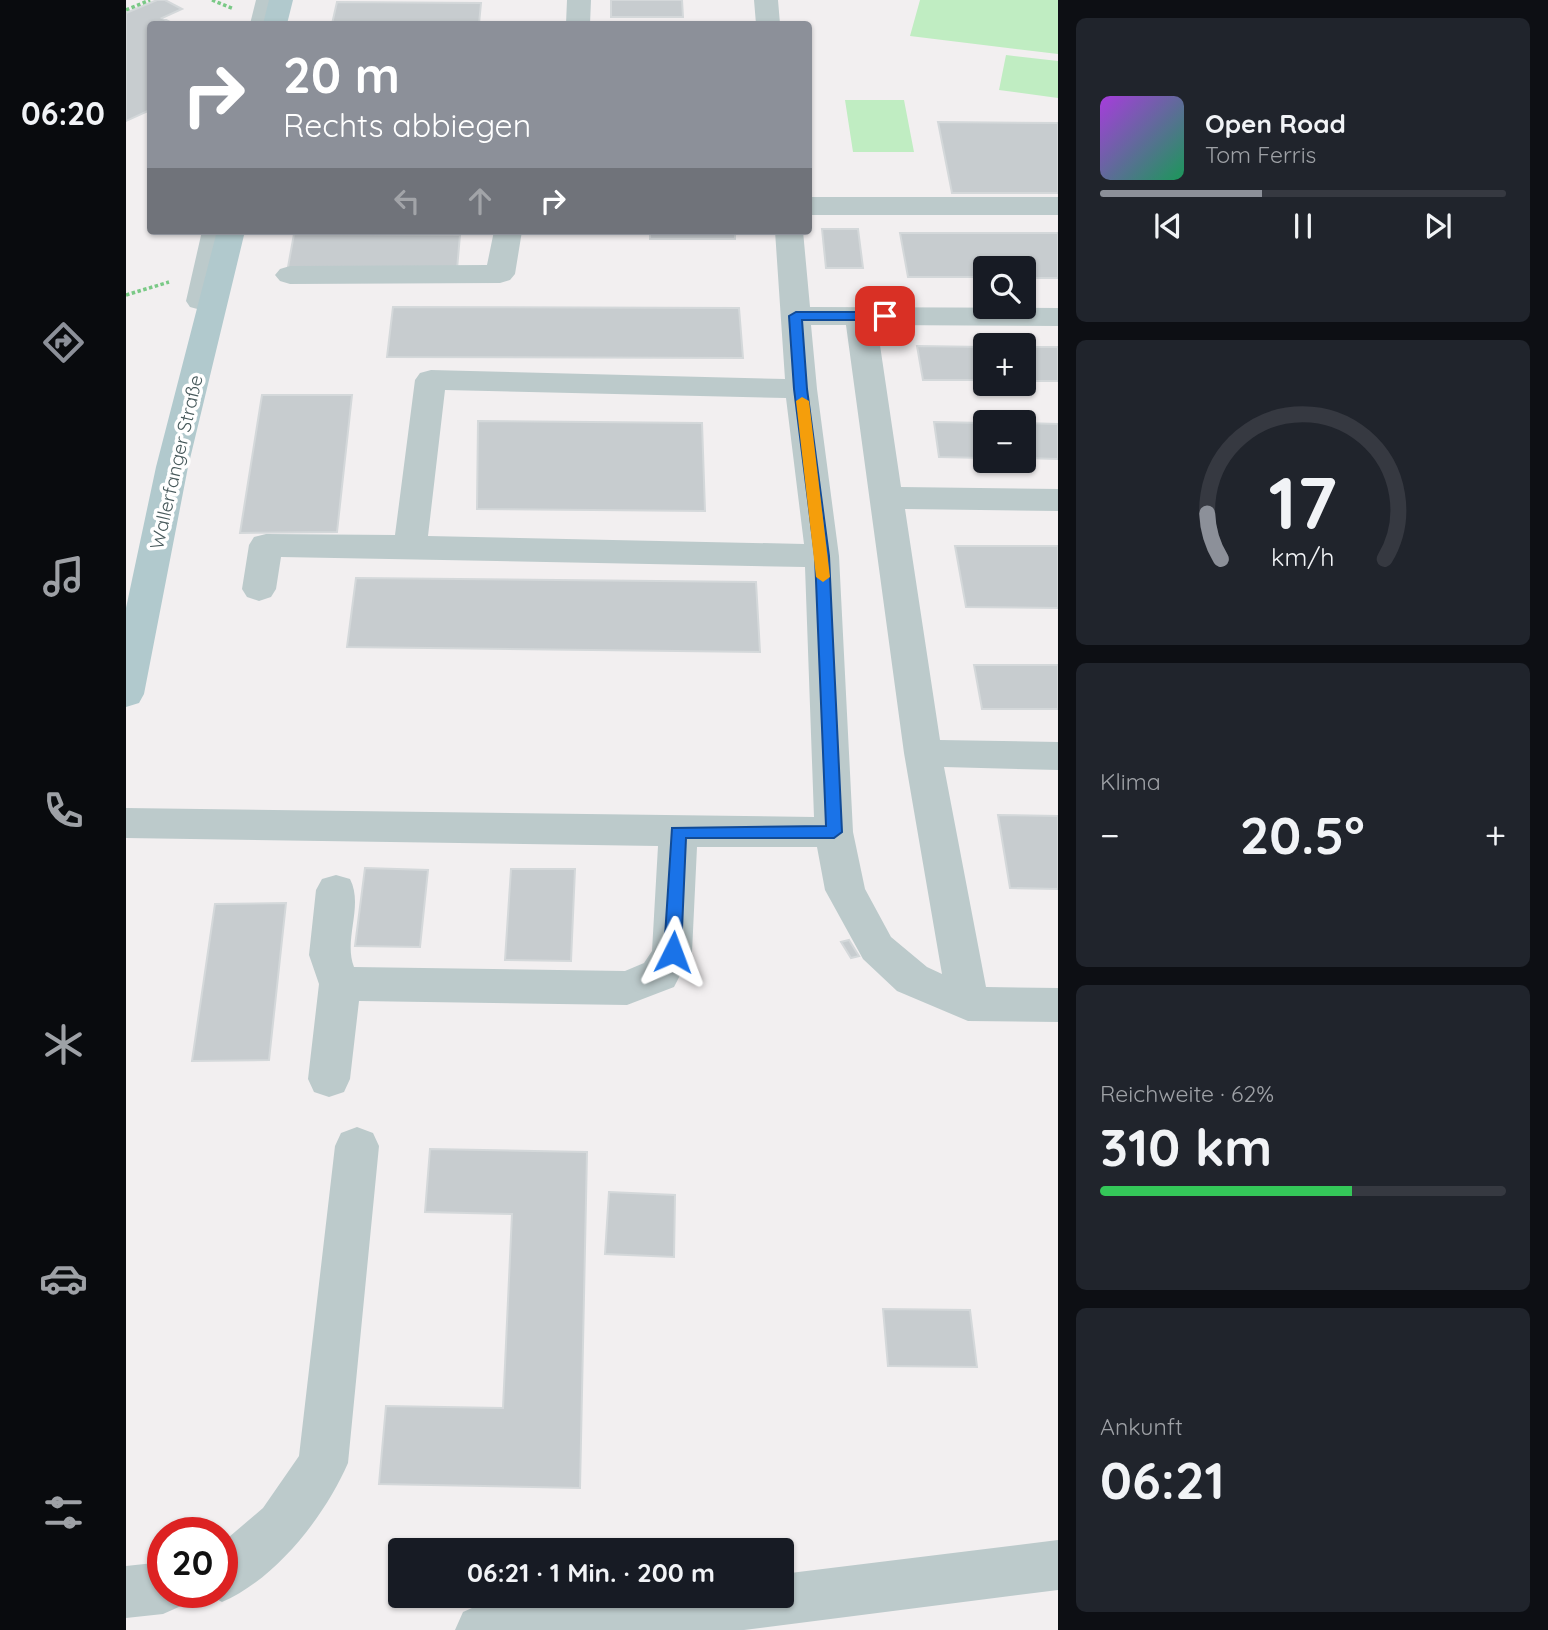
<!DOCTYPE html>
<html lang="de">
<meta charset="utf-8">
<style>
body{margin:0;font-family:Quicksand,sans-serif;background:#20242c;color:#f1f3f6;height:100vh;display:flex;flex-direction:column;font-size:26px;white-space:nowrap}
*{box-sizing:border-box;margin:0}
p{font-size:23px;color:#9ea1a6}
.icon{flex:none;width:38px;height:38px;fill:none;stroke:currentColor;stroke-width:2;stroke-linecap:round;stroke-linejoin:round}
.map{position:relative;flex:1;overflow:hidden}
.sheet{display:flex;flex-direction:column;gap:18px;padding:18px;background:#0d0f14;width:490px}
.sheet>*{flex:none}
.guide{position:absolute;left:21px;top:21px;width:665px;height:214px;border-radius:7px;box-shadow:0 2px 5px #0004;background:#8c9099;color:#fff;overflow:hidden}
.tools{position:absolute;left:847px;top:256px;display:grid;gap:14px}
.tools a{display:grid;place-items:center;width:63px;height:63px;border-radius:7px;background:#171b24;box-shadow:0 2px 5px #0004;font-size:35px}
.speed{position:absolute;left:21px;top:1517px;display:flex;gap:14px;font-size:35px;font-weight:700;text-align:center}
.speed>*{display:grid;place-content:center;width:91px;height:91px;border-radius:50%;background:#171b24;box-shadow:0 2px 5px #0004;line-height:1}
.speed .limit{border:10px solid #d22;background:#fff;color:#111}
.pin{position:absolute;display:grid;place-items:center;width:60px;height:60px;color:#fff;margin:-30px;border-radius:14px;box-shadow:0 4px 10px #0006}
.me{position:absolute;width:77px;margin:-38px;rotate:3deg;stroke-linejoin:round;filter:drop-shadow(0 0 5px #0008)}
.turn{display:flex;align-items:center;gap:24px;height:147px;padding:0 21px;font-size:32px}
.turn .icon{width:91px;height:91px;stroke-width:2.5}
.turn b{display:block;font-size:49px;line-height:60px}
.lanes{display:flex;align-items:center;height:66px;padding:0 21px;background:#0003;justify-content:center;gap:35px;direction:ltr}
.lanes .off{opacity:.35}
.big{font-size:52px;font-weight:700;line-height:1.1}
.sheet .tile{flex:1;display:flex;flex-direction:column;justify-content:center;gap:10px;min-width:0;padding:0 24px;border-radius:10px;background:#20242c}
.sheet .dial{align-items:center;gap:0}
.dial svg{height:182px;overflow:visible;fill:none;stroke:#363941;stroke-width:7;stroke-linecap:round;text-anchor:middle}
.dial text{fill:#f1f3f6;stroke:none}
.song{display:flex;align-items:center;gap:21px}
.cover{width:84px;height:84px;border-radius:10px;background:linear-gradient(135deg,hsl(280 70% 55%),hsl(150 70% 35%))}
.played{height:7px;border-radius:4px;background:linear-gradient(90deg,#8c9099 40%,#363941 40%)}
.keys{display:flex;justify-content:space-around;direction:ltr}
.heat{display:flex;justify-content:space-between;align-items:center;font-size:38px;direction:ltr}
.charge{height:10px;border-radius:5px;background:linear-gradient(90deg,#34c759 62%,#363941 0)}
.trip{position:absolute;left:262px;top:1538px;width:406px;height:70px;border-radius:7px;background:#171b24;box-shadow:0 2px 5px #0004;font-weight:700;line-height:70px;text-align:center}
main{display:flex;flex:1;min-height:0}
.dock{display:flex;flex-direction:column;width:126px;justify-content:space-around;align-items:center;background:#090b0e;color:#9ea1a6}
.dock .icon{width:49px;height:49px}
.dock .current{color:#8c9099}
.dock b{font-size:32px;color:#f1f3f6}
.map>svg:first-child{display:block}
</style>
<main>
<nav class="dock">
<b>06:20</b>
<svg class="icon current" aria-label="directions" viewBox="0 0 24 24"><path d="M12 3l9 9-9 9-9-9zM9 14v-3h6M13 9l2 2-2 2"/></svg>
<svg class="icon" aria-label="music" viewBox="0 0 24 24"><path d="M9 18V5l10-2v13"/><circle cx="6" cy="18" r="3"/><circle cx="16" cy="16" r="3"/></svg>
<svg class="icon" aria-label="phone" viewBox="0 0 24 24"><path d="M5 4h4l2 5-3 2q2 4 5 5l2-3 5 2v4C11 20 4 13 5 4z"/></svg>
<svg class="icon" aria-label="climate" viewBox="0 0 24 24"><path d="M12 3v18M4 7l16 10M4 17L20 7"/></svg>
<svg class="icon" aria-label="car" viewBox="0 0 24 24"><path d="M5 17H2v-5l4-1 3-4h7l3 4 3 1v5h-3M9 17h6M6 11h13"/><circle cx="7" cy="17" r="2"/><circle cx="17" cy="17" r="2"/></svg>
<svg class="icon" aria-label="filters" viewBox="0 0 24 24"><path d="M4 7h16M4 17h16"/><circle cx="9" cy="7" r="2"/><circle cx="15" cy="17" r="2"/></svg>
</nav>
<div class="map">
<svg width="932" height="1630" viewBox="0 0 932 1630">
<rect width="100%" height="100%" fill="#f2eff0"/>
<path fill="#c0edc2" d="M 794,0 L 932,0 L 932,54 L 784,36 Z
M 880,55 L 932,61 L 932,98 L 873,90 Z
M 719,100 L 778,100 L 788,152 L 727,152 Z"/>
<path fill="#c7cccf" stroke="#d4d8da" stroke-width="2" d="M 31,0 L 39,0 L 56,9 L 36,18 L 48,24 L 24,24 L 24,110 L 0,121 L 0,13 Z
M 485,0 L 556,0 L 557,17 L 485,17 Z
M 211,2 L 355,3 L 353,24 L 206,24 Z
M 812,122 L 932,123 L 932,193 L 826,193 Z
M 696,229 L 732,229 L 737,268 L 700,268 Z
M 524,231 L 609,231 L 609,239 L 524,239 Z
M 774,233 L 932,233 L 932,278 L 898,278 L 898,268 L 859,268 L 859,277 L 782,277 Z
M 168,234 L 334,235 L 331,269 L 162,267 Z
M 267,307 L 613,308 L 617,358 L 261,357 Z
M 791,346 L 859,347 L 859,380 L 797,380 Z
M 898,347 L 932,347 L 932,381 L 898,381 Z
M 136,395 L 226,395 L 211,532 L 114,533 Z
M 352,421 L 576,423 L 579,511 L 351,509 Z
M 808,422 L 859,423 L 859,458 L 813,457 Z
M 898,423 L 932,424 L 932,459 L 898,458 Z
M 829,546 L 932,546 L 932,608 L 840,607 Z
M 230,578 L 630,582 L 634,652 L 221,647 Z
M 848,665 L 932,665 L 932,709 L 856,709 Z
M 872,815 L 932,816 L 932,889 L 884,888 Z
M 239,868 L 302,870 L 294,947 L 229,946 Z
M 385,869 L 449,869 L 445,961 L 379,960 Z
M 160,903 L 143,1060 L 66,1061 L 89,904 Z
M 723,940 L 733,956 L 725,958 L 715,942 Z
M 304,1149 L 461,1152 L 454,1488 L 253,1484 L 260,1406 L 377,1408 L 386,1214 L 299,1212 Z
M 483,1192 L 549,1195 L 548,1257 L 479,1254 Z
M 757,1309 L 844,1310 L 851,1367 L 762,1366 Z"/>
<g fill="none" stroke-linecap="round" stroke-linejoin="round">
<path stroke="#7ac986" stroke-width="3.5" stroke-dasharray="3.5 2.5" stroke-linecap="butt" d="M 86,0 L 108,9
M 0,10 L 24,0
M 0,295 L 43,282"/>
<path fill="#bccacb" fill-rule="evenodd" d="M 130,0 L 154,0 L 148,24 L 124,24 Z
M 441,0 L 465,0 L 464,24 L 440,24 Z
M 628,0 L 652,0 L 654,24 L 630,24 Z
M 682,197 L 932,197 L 932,215 L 682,215 Z
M 76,231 L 104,231 L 90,301 L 86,307 L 75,310 L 64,307 L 60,301 Z
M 368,231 L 396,231 L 389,274 L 384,280 L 374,283 L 164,284 L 154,281 L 149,275 L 154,269 L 164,266 L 361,265 Z
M 649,231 L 677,231 L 684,307 L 932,308 L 932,326 L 751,325 L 775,487 L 932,489 L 932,511 L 779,509 L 814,740 L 932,742 L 932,770 L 818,767 L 860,987 L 932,988 L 932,1022 L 842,1021 L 771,991 L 737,959 L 699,890 L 691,847 L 571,847 L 566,952 L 548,987 L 501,1005 L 233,1001 L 224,1079 L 218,1092 L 203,1097 L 188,1092 L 182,1079 L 193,984 L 183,955 L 190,890 L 196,879 L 210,875 L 224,879 C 238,906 217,939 228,967 L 499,971 L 518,963 L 526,951 L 532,846 L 0,838 L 0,808 L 688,817 L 679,567 L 155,557 L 150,589 L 145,597 L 133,601 L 121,597 L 116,589 L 123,545 L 128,537 L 140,534 L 269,535 L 289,380 L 294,373 L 305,370 L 659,379 ZM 685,325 L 720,325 L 778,753 L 816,974 L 801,967 L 765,937 L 739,889 L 727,832 L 713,556 L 691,389 ZM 319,390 L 660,398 L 678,544 L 302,536 Z
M 231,1127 L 247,1133 L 253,1146 L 222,1463 C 199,1516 150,1579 96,1602 L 77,1592 L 96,1592 L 96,1543 L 137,1508 L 173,1456 L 209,1146 L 215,1133 Z
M 932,1540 L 932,1590 L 618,1630 L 329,1630 L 337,1612 L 355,1604 L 448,1596 L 656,1596 L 656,1574 Z
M 37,1562 L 37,1592 L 61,1592 L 55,1606 L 37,1614 L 0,1618 L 0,1566 Z"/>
<path fill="#b1c9cd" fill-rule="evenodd" d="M 143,0 L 167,0 L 161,24 L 137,24 Z
M 91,231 L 119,231 L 62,467 L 18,694 L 13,703 L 0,707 L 0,608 L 30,467 Z"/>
</g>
<path fill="#1a73e8" stroke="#114b97" stroke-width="2" d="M 670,312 L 759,312 L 765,316 L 759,320 L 676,320 L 681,389 L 703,556 L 716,832 L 708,838 L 560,838 L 555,952 L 552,957 L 541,957 L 538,952 L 546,828 L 700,826 L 689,556 L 668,389 L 663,316 Z"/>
<path fill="#f59e0b" d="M 676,397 L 683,401 L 704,577 L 697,582 L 690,577 L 670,401 Z"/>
<g text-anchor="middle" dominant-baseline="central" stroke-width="7" stroke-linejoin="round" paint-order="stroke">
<g font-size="19" fill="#485a5c" stroke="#fff">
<text transform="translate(50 462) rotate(-77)">Wallerfanger Straße</text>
</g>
</g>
</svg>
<div class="tools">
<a><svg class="icon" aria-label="search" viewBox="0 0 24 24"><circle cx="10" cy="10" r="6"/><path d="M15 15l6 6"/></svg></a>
<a>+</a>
<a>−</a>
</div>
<div class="speed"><div class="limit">20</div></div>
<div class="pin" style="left:759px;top:316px;background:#d93025"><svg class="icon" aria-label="arrive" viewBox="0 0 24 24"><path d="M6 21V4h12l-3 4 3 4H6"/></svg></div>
<svg class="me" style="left:547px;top:952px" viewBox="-20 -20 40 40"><path d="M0-17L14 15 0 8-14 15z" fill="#1a73e8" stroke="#fff" stroke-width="4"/></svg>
<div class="trip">06:21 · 1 Min. · 200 m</div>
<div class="guide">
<div class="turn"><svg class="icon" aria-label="right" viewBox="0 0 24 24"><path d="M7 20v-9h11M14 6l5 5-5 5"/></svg><div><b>20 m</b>Rechts abbiegen</div></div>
<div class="lanes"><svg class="icon off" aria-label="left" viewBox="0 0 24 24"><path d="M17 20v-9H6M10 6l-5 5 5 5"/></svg><svg class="icon off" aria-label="ahead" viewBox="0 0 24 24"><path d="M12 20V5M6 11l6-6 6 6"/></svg><svg class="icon" aria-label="right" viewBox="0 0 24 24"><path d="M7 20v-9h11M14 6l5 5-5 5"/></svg></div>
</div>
</div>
<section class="sheet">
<div class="tile">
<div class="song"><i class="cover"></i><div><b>Open Road</b><p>Tom Ferris</p></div></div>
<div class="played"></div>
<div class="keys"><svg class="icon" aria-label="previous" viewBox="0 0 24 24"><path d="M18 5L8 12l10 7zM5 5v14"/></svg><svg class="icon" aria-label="pause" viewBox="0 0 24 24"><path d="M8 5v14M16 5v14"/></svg><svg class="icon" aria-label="next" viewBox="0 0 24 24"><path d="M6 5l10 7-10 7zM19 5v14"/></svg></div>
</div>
<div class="tile dial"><svg viewBox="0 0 100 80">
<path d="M14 69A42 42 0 1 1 86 69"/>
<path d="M14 69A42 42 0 0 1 8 49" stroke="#8c9099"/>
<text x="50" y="56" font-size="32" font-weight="700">17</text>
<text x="50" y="72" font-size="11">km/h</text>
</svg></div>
<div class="tile"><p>Klima</p>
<div class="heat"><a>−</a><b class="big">20.5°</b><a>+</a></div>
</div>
<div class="tile"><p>Reichweite · 62%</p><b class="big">310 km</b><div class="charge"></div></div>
<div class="tile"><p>Ankunft</p><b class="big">06:21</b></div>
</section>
</main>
